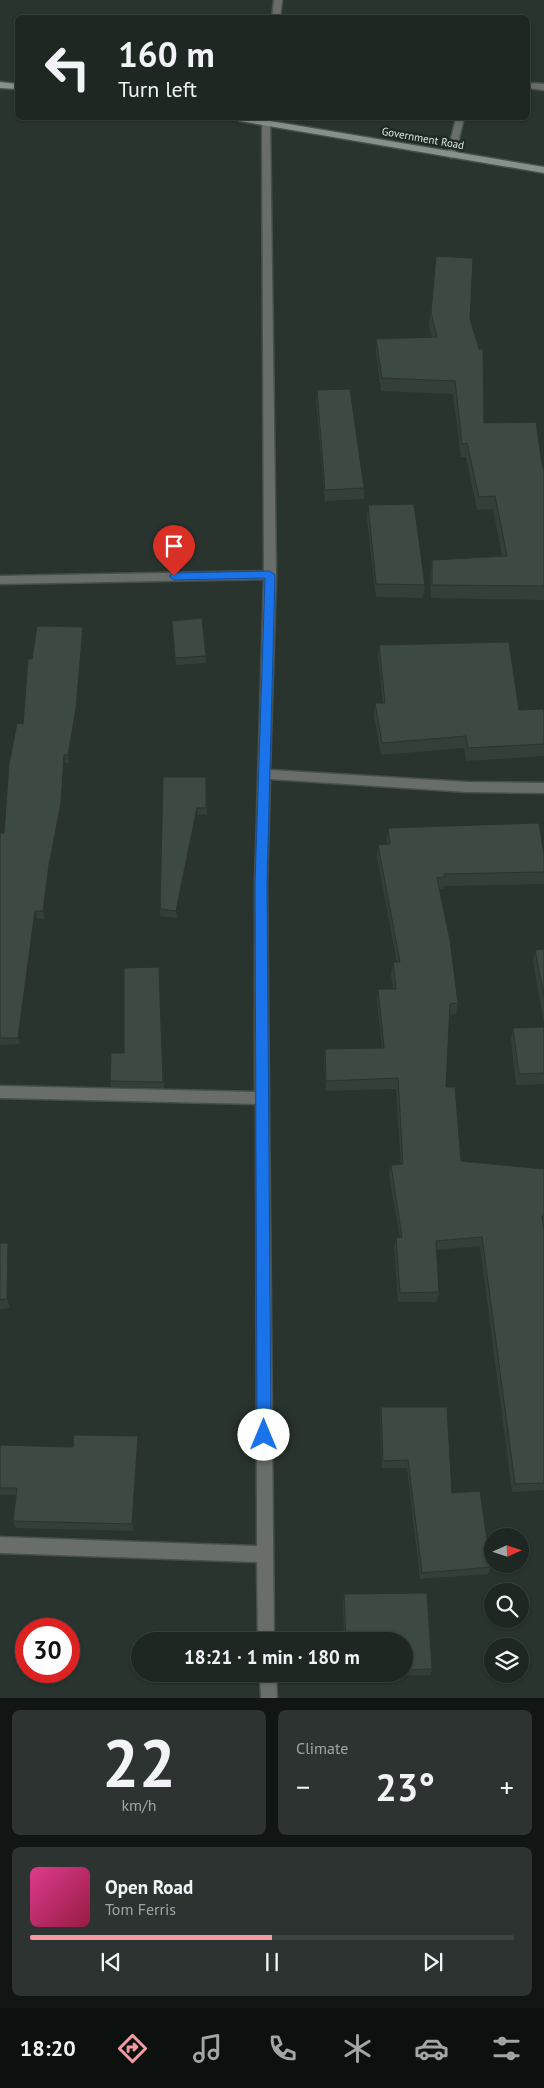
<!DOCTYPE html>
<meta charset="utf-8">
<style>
body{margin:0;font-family:"PT Sans",sans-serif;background:#2c3330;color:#f1f3f6;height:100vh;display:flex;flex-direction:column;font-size:19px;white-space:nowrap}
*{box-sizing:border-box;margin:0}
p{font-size:16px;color:#a1a5a6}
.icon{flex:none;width:28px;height:28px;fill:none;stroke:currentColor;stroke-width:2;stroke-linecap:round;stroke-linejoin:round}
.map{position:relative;height:1698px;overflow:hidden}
.sheet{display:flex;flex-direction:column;gap:12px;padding:12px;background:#111513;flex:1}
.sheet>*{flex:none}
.top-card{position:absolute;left:15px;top:15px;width:515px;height:105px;border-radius:8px;box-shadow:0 1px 4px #0004,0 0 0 1px #3c4441;background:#1f2723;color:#f1f3f6;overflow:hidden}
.needle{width:32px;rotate:87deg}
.controls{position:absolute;left:484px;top:1528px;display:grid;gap:10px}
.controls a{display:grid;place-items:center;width:45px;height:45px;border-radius:50%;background:#1f2723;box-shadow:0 1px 4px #0004,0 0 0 1px #3c4441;font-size:25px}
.speed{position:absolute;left:15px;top:1618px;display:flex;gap:10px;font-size:25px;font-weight:700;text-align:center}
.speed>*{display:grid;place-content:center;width:65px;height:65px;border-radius:50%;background:#1f2723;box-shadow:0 1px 4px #0004,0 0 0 1px #3c4441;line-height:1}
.speed .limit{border:8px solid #d22;background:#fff;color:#111}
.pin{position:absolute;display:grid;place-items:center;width:42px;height:42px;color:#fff;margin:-51px -21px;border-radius:50% 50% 50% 0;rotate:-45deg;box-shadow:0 0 5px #0007}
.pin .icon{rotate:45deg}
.me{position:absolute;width:55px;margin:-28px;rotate:0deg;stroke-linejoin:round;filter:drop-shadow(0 0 4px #0008)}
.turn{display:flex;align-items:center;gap:18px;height:105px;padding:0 20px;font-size:22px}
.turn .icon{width:65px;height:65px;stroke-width:2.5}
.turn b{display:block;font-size:35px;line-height:42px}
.big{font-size:38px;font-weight:700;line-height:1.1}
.sheet .card{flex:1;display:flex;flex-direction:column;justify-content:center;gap:8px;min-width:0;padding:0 18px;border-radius:8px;background:#2c3330}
.sheet .dial{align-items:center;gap:0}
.dial b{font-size:65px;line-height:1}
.song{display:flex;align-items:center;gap:15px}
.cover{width:60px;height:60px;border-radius:8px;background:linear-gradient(135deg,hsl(330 70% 55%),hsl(340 70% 35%))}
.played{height:5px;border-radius:2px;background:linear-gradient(90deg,#f49aa2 50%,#3c4441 50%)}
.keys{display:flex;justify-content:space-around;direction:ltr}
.heat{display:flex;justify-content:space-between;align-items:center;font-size:28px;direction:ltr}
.sheet .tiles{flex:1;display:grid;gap:12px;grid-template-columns:1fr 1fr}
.card:last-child{grid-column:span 2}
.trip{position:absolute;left:131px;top:1632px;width:282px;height:50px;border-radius:25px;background:#1f2723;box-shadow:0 1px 4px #0004,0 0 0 1px #3c4441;font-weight:700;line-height:50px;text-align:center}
.tabs{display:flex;height:80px;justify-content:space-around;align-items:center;background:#0c100e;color:#a1a5a6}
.tabs .icon{width:35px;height:35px}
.tabs .selected{color:#f49aa2}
.tabs b{font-size:22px;color:#f1f3f6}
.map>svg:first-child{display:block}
</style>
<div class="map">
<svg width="544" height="1698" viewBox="0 0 544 1698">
<rect width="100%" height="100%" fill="#29342f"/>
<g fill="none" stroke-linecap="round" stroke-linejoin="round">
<g stroke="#46504c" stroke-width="3">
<path id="street" d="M 274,0 L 282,0 L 280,18 L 272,18 Z
M 528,83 L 544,84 L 544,90 L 528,88 Z
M 262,118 L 270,118 L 276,575 L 270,770 L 467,782 L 544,783 L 544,793 L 467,792 L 270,779 L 267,884 L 274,1641 L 258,1641 L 257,1562 L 0,1553 L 0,1537 L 257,1546 L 256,1104 L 0,1098 L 0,1086 L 255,1092 L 255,884 L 264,579 L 0,584 L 0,576 L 264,571 Z
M 456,118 L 464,118 L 455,155 L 451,158 L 447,155 Z
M 260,1674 L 276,1674 L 277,1698 L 261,1698 Z"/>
</g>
<g stroke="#46504c" stroke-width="3">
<path id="secondary" d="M 0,82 L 18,84 L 18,89 L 0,88 Z
M 236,118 L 252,118 L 544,167 L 544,173 L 240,121 Z"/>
</g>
<use href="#street" fill="#696e6b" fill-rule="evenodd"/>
<use href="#secondary" fill="#87918c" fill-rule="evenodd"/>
</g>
<path fill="#343f3a" d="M 436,256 L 470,319 L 484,423 L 542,464 L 544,472 L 544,600 L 431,598 L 430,573 L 432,560 L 502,556 L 493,509 L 477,510 L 466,457 L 461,457 L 453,394 L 381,391 L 376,353 L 376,339 L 432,337 L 429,326 Z
M 317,390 L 364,488 L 364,499 L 325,501 L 316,401 Z
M 368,505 L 425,585 L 423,598 L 376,597 L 367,519 Z
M 172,621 L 206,656 L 206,663 L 176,665 Z
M 83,627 L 84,635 L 77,717 L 69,763 L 65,763 L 62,810 L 50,872 L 45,919 L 37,919 L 20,1044 L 0,1045 L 0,833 L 4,833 L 23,724 L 32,659 Z
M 379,645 L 519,710 L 544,709 L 544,756 L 466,761 L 464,748 L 381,755 L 374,716 L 375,703 L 383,703 L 378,658 Z
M 207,783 L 207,814 L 198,815 L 177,918 L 160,916 L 160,909 Z
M 388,828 L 544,855 L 544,884 L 444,886 L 443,889 L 439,889 L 458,1003 L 456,1014 L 449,1015 L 446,1087 L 461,1161 L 544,1169 L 544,1226 L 543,1226 L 544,1231 L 544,1490 L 512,1492 L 480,1246 L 436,1250 L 439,1292 L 437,1302 L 398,1302 L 394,1247 L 396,1238 L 400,1237 L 389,1175 L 391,1165 L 401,1164 L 396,1089 L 326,1091 L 324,1060 L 325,1049 L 382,1048 L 377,1001 L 378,989 L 393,989 L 391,974 L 393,962 L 397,962 L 377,857 L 378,845 L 387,844 L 387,840 Z
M 544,949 L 544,1023 L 533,962 L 535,950 Z
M 159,967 L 164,1088 L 111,1087 L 110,1081 L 124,1053 Z
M 544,1027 L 544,1084 L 516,1085 L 511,1039 L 513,1028 Z
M 0,1243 L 8,1243 L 11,1253 L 10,1308 L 0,1309 Z
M 381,1407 L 452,1493 L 491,1567 L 488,1574 L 420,1579 L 407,1468 L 382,1468 L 380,1415 Z
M 140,1444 L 134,1531 L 16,1528 L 13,1521 L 16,1495 L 0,1495 L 0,1445 L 73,1447 Z
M 427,1593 L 432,1669 L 430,1675 L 346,1676 L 346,1674 L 405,1674 L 405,1641 L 344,1641 L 343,1601 L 344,1594 Z"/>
<path fill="#2b332f" d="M 83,627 L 84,635 L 77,717 L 69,763 L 68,755 Z
M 64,755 L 65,763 L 62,810 L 50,872 L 45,919 L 43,911 Z
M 197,808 L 198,815 L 177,918 L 176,911 Z
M 35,911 L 37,919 L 20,1044 L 18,1038 Z
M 8,1243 L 11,1253 L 10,1308 L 7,1299 Z
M 138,1436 L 140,1444 L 134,1531 L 132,1524 Z"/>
<path fill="#3d4943" stroke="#2b332f" d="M 436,256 L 473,258 L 470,319 L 479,349 L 483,349 L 484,423 L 536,422 L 542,464 L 544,472 L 544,586 L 432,585 L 432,560 L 507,556 L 495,496 L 479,497 L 467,443 L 462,444 L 455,381 L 382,378 L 376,339 L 437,337 L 431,313 Z
M 350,389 L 364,488 L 325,490 L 317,390 Z
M 414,504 L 425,585 L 376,584 L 368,505 Z
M 202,618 L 206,656 L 175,658 L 172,621 Z
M 37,626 L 83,627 L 76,709 L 68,755 L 64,755 L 61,803 L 49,865 L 43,911 L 35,911 L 18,1038 L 0,1038 L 0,833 L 4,833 L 9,764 L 17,723 L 23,724 L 28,659 L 32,659 Z
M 509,642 L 519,710 L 544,709 L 544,744 L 468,748 L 466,736 L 382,743 L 375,703 L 385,703 L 379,645 Z
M 163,777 L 206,777 L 206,808 L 197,808 L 176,911 L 160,909 Z
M 539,823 L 544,855 L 544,872 L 444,874 L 445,877 L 437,878 L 450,940 L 458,1003 L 450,1004 L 446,1087 L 455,1087 L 461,1161 L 544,1169 L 544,1216 L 542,1216 L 544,1231 L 544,1483 L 515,1484 L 482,1237 L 436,1241 L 439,1292 L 400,1293 L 396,1238 L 402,1237 L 391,1165 L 403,1164 L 398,1078 L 326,1081 L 325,1049 L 384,1048 L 378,989 L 396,989 L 393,962 L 400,962 L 378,845 L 390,844 L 388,828 Z
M 544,949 L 544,996 L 535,950 Z
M 159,967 L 163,1082 L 110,1081 L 111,1053 L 124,1053 L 124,968 Z
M 544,1027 L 544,1073 L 519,1074 L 513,1028 Z
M 0,1243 L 8,1243 L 7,1299 L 0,1300 Z
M 381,1407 L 447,1407 L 452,1493 L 480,1491 L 491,1567 L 422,1573 L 408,1460 L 383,1461 Z
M 74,1435 L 138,1436 L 132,1524 L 13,1521 L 17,1488 L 0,1488 L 0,1445 L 73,1447 Z
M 427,1593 L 432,1669 L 405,1670 L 405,1641 L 346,1641 L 344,1594 Z"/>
<path fill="#1a73e8" stroke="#114b97" d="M 270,571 L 275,575 L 267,884 L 271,1435 L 269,1440 L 264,1442 L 259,1440 L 257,1435 L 255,884 L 265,578 L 174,580 L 169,576 L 174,573 Z"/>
<g text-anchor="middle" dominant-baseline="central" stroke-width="5" stroke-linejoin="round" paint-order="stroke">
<g font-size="11" fill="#dee6e2" stroke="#1f2a25">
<text transform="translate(423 138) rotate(10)">Government Road</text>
</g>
</g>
</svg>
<div class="controls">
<a><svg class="needle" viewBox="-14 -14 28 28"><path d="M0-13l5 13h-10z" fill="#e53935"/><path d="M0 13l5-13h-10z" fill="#a1a5a6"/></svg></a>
<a><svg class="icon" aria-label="search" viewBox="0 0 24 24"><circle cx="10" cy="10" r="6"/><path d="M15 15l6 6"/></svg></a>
<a><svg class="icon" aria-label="layers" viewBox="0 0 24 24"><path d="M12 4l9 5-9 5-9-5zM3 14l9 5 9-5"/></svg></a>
</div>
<div class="speed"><div class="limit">30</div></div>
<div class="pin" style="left:174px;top:576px;background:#d93025"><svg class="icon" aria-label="arrive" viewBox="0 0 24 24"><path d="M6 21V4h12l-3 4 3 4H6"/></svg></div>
<svg class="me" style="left:264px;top:1435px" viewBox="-20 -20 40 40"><circle r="19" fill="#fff"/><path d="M0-13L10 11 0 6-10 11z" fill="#1a73e8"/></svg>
<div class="trip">18:21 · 1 min · 180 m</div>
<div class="top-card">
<div class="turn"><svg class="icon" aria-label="left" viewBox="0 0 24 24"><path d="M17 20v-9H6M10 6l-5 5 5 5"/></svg><div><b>160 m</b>Turn left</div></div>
</div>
</div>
<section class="sheet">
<div class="tiles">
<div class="card dial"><b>22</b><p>km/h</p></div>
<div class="card"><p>Climate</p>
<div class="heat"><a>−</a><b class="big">23°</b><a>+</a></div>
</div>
<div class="card">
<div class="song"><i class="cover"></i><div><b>Open Road</b><p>Tom Ferris</p></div></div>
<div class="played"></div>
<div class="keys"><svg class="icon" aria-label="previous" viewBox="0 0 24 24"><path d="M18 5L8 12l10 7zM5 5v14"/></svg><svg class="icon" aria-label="pause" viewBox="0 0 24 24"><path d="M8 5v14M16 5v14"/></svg><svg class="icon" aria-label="next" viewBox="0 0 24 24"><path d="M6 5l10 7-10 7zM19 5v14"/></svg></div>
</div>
</div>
</section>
<nav class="tabs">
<b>18:20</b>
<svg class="icon selected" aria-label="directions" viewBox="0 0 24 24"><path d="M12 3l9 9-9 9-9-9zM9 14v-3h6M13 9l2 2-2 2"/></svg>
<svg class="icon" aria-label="music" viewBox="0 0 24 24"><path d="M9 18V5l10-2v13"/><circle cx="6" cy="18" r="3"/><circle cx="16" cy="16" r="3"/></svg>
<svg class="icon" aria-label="phone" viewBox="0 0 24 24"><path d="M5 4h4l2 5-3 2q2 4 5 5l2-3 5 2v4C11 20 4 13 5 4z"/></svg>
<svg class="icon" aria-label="climate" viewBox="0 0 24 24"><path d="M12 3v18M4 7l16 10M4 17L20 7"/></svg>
<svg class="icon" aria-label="car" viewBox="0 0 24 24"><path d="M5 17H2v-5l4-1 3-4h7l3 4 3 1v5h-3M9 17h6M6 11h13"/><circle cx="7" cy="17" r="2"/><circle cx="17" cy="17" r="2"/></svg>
<svg class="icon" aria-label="filters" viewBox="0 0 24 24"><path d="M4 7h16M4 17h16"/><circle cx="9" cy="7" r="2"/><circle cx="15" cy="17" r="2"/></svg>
</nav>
